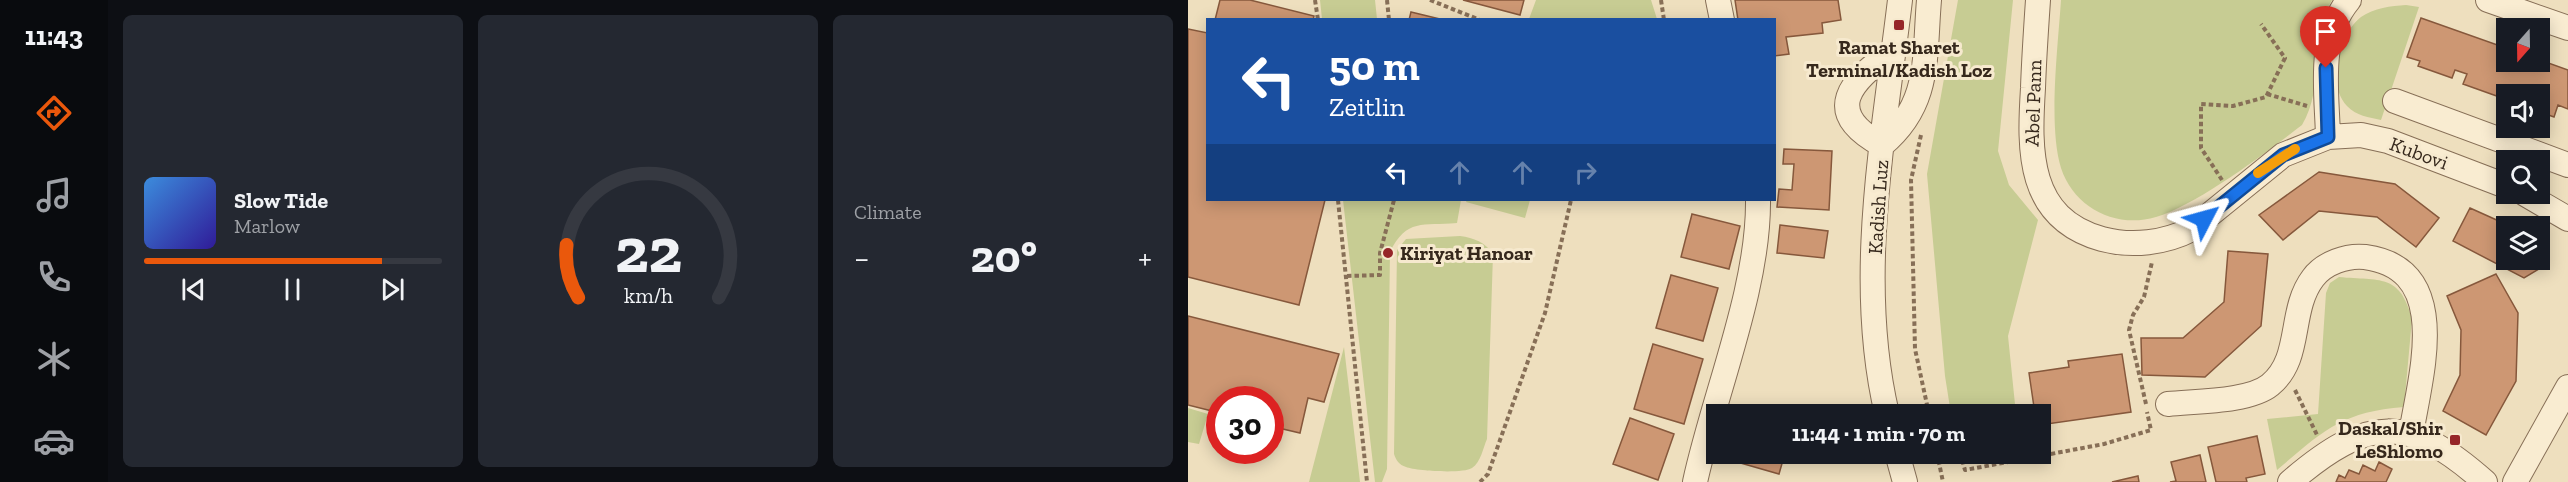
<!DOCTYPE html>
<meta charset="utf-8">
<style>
body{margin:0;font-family:"Zilla Slab",serif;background:#242831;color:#f1f3f6;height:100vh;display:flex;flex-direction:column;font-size:22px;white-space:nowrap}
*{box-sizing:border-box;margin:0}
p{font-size:20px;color:#9ea1a6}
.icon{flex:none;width:33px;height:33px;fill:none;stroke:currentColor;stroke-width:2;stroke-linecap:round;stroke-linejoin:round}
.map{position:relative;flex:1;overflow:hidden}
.panel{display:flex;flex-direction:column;gap:15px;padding:15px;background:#0d0f14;width:1080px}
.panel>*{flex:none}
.top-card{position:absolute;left:18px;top:18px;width:570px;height:183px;border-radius:0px;box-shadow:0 3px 15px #0003;background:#1a4fa0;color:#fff;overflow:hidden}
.needle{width:39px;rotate:200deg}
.controls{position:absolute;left:1308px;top:18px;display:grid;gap:12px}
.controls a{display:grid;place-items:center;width:54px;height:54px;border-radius:0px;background:#171b24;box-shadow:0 3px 15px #0003;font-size:30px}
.speed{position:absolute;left:18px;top:386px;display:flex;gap:12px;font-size:30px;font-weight:700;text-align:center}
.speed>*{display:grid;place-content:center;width:78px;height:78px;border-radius:50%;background:#171b24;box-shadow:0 3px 15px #0003;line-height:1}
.speed .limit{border:9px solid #d22;background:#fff;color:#111}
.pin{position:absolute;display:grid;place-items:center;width:51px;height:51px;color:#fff;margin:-62px -26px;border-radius:50% 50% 50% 0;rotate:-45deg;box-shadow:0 0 6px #0007}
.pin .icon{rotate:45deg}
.me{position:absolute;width:66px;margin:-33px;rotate:51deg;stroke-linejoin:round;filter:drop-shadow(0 0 4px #0008)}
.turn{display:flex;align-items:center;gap:21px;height:126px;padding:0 24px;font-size:27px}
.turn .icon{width:78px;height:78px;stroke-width:2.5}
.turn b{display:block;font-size:42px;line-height:51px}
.lanes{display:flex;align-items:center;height:57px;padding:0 24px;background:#0003;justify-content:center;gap:30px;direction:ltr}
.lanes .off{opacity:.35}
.big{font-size:45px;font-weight:700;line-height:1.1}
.panel .tile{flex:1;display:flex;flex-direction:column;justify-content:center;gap:9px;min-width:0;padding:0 21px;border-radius:9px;background:#242831}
.panel .dial{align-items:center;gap:0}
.dial svg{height:156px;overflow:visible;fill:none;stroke:#363941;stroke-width:7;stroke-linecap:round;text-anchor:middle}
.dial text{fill:#f1f3f6;stroke:none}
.song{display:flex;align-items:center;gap:18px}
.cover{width:72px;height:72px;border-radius:9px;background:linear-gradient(135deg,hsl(210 70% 55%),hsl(250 70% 35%))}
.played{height:6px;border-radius:3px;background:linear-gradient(90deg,#ea580c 80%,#363941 80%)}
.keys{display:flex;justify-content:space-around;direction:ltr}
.heat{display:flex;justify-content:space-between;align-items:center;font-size:33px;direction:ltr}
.panel .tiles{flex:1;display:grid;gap:15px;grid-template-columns:repeat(3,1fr)}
.trip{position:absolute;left:518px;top:404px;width:345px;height:60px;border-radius:0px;background:#171b24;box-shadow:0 3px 15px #0003;font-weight:700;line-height:60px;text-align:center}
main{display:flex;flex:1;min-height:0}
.menu{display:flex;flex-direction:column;width:108px;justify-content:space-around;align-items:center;background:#090b0e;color:#9ea1a6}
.menu .icon{width:42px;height:42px}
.menu .selected{color:#ea580c}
.menu b{font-size:27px;color:#f1f3f6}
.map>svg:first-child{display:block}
</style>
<main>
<nav class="menu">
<b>11:43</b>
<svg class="icon selected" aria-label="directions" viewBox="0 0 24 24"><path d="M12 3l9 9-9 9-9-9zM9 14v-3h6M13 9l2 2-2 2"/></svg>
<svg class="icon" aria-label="music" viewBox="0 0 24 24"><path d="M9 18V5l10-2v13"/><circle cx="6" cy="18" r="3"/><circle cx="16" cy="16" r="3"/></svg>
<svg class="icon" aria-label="phone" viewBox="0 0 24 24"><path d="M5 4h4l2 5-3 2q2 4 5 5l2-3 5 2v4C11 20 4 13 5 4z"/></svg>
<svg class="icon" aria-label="climate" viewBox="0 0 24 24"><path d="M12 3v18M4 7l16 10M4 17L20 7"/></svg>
<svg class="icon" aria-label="car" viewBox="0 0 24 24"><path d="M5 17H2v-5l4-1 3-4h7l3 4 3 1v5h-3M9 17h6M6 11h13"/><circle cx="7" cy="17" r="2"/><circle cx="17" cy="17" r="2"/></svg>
</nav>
<section class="panel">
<div class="tiles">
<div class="tile">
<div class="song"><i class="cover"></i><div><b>Slow Tide</b><p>Marlow</p></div></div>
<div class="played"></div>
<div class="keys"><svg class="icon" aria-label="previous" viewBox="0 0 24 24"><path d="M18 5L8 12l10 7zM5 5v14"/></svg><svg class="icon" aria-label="pause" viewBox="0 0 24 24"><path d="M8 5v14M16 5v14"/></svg><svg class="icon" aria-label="next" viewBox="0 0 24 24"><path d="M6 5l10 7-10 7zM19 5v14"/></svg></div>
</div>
<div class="tile dial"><svg viewBox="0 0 100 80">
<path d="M14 69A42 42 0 1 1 86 69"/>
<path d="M14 69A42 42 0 0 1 8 42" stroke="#ea580c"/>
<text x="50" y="56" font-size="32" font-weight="700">22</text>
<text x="50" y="72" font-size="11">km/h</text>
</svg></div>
<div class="tile"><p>Climate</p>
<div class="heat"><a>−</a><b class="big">20°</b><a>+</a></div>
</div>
</div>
</section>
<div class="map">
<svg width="1380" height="482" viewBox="0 0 1380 482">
<rect width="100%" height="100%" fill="#eedfbe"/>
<path fill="#c7cc93" d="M 132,0 L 187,0 L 189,19 L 134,19 Z
M 348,0 L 463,0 L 469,19 L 341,19 Z
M 770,0 L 825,0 L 810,151 L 821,185 L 850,220 L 820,336 L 828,414 L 763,414 L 757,376 L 739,174 Z
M 873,0 L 1144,0 C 1120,39 1138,85 1114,125 C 1079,152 1009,205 968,217 C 928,229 886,208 873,168 C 860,126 870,46 873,0 Z
M 1218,5 L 1231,7 L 1193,120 C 1181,117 1168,116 1159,106 C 1138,84 1151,34 1173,17 C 1186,8 1203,6 1218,5 Z
M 155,200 L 273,200 L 269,223 C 234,226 219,218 202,252 L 199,469 L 194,482 L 187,482 Z
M 279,200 L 342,200 L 337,218 L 278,202 Z
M 272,236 C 286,238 297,242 305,254 L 299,439 C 295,448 293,462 284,468 C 275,474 228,471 218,467 C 211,465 208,460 206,454 L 209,250 L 218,239 Z
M 1151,277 C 1192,281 1212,273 1224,319 L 1216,407 C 1153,412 1135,431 1089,470 L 1079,419 L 1130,414 L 1138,293 L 1142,283 Z
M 156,347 L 172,482 L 121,482 Z
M 0,408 L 20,414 L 11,444 L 0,442 Z"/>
<path fill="#cd9773" stroke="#86583c" stroke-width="1.5" d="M 32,0 L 62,0 L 126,16 L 125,20 L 27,20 Z
M 275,0 L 336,0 L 332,15 Z
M 547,0 L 650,0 L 653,20 L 634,23 L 635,33 L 598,37 L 601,54 L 586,56 L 586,20 L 550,20 Z
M 223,12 L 256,20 L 221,20 Z
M 1233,18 L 1318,48 L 1318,62 L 1352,60 L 1380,70 L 1380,109 L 1370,105 L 1366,117 L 1352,112 L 1352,94 L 1330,94 L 1331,92 L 1320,88 L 1317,99 L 1275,84 L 1279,74 L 1267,70 L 1264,78 L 1230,66 L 1232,61 L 1219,57 Z
M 0,29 L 20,33 L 20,200 L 137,200 L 111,305 L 0,277 Z
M 596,149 L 644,151 L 641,210 L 589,207 L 591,189 L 604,190 L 606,164 L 595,164 Z
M 1131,172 L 1207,184 L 1251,218 L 1228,247 L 1189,217 L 1131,211 L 1095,240 L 1071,215 Z
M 1282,208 L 1322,226 L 1318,226 L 1318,260 L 1352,260 L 1352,250 L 1361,263 L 1336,278 L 1265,241 Z
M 504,214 L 552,226 L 541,269 L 493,257 Z
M 592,225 L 640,231 L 636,258 L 589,253 Z
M 1040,251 L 1080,254 L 1073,326 L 1017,377 L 954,375 L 953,338 L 995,338 L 1036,302 Z
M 1308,274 L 1330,313 L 1328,381 L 1298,435 L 1255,411 L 1272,375 L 1273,330 L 1259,296 Z
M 483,275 L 530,288 L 515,341 L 468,328 Z
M 0,316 L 151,354 L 136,402 L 120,398 L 112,433 L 82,426 L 82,399 L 32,399 L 32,413 L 0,405 Z
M 465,344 L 515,359 L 496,424 L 446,409 Z
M 934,354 L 943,412 L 852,425 L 852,414 L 847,414 L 841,373 L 881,367 L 880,361 Z
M 442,418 L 486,434 L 470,480 L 425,464 Z
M 1069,436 L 1077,474 L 1058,478 L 1059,482 L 1028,482 L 1020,447 Z
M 544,453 L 597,453 L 591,474 L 542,460 Z
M 1012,455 L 1018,482 L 982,482 L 988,481 L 983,462 Z
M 1191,462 L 1204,469 L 1198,482 L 1148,482 L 1151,475 L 1157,478 L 1161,470 L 1171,474 L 1175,465 L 1187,471 Z
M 950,476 L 951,482 L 924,482 Z"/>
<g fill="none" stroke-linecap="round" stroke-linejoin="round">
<g stroke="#876f57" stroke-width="26">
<path id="minor" d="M 530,0 L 534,20
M 850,0 C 848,29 846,58 845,88 C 841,151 839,218 914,239 C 944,247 977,243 1004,229 L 1095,155 L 1140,137 L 1173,135 L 1200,141 L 1318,186
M 1300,0 L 1380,28
M 1207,101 L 1380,165
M 1140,137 C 1139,91 1129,38 1161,0
M 694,145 C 743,104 736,58 741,0
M 694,145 C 633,112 662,81 705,51
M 1337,194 L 1380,219
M 980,404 C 1007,401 1061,402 1082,385 C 1115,358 1100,311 1125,278 C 1136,263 1159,255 1177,257 C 1266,269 1232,376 1223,434
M 699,414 C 667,279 696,135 712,0
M 709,453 L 717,482
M 507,482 C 526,394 571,289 570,200
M 1102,482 C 1180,415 1220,414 1297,482
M 1327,482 L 1380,387"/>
</g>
<path stroke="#876f57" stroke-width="4" stroke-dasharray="4.5 3" stroke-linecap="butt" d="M 127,0 L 130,20
M 199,0 L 201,20
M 242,0 L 292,20
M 473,0 L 476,20
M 1079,94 L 1119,106
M 733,135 L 723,180 L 727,349 L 741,414
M 1034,180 L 1013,148 L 1013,104 L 1045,106 L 1078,97 L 1097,58 L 1073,24
M 150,200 L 179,482
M 159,276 L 192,275 L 192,253 L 206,200
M 1107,390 L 1130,437
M 958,404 L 941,330 L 945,315 L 956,297 L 964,262
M 749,453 L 755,482
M 772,453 L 777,470 L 916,444 L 963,430 L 959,412
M 292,482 L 300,474 L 357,313 L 383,200"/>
<use href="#minor" stroke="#f9ecd1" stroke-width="24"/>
</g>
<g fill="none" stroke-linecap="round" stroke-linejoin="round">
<g stroke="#114b97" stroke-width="15">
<path id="route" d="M 1016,219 L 1095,155 L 1140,137 L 1138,68"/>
</g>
<use href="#route" stroke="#1a73e8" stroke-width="10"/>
<path stroke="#f59e0b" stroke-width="10" d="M 1070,173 L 1107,149"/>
</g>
<g fill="#962629" stroke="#f6e9ce" stroke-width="2">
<rect x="705" y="19" width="12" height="12" rx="3"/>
<circle cx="200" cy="253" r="6"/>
<rect x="1261" y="434" width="12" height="12" rx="3"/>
</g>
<g text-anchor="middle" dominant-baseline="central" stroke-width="6" stroke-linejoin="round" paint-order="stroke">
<g font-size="20" font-weight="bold" fill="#36281c" stroke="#f6e9ce">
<text x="711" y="47">Ramat Sharet<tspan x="711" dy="23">Terminal/Kadish Loz</tspan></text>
<text x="212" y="253" text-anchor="start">Kiriyat Hanoar</text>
<text x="1255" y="428" text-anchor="end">Daskal/Shir<tspan x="1255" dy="23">LeShlomo</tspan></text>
</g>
<g font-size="20" fill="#36281c" stroke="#f6e9ce">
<text transform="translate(845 103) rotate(-88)">Abel Pann</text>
<text transform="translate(1231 153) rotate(20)">Kubovi</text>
<text transform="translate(690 207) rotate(-86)">Kadish Luz</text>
</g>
</g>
</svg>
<div class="controls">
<a><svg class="needle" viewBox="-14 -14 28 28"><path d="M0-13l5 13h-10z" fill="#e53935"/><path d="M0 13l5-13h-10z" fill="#9ea1a6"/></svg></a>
<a><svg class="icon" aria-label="sound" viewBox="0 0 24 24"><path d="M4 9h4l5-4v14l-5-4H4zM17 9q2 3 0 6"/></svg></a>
<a><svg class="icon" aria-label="search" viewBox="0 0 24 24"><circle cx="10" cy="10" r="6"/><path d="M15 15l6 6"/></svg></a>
<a><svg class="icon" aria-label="layers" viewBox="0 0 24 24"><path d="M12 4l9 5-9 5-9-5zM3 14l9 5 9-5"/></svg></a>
</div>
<div class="speed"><div class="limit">30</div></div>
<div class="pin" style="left:1138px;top:68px;background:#d93025"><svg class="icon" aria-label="arrive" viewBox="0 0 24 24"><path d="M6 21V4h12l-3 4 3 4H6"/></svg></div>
<svg class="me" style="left:1016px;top:219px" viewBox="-20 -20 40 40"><path d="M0-17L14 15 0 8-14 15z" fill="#1a73e8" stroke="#fff" stroke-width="4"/></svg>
<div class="trip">11:44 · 1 min · 70 m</div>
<div class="top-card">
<div class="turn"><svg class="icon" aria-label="left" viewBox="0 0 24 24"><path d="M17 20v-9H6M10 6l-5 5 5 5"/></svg><div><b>50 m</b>Zeitlin</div></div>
<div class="lanes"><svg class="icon" aria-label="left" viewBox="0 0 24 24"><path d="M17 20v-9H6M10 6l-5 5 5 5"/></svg><svg class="icon off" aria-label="ahead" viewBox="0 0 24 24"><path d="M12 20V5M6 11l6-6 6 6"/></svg><svg class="icon off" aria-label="ahead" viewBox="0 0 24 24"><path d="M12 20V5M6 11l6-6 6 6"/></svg><svg class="icon off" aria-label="right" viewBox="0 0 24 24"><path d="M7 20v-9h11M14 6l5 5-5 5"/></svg></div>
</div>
</div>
</main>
